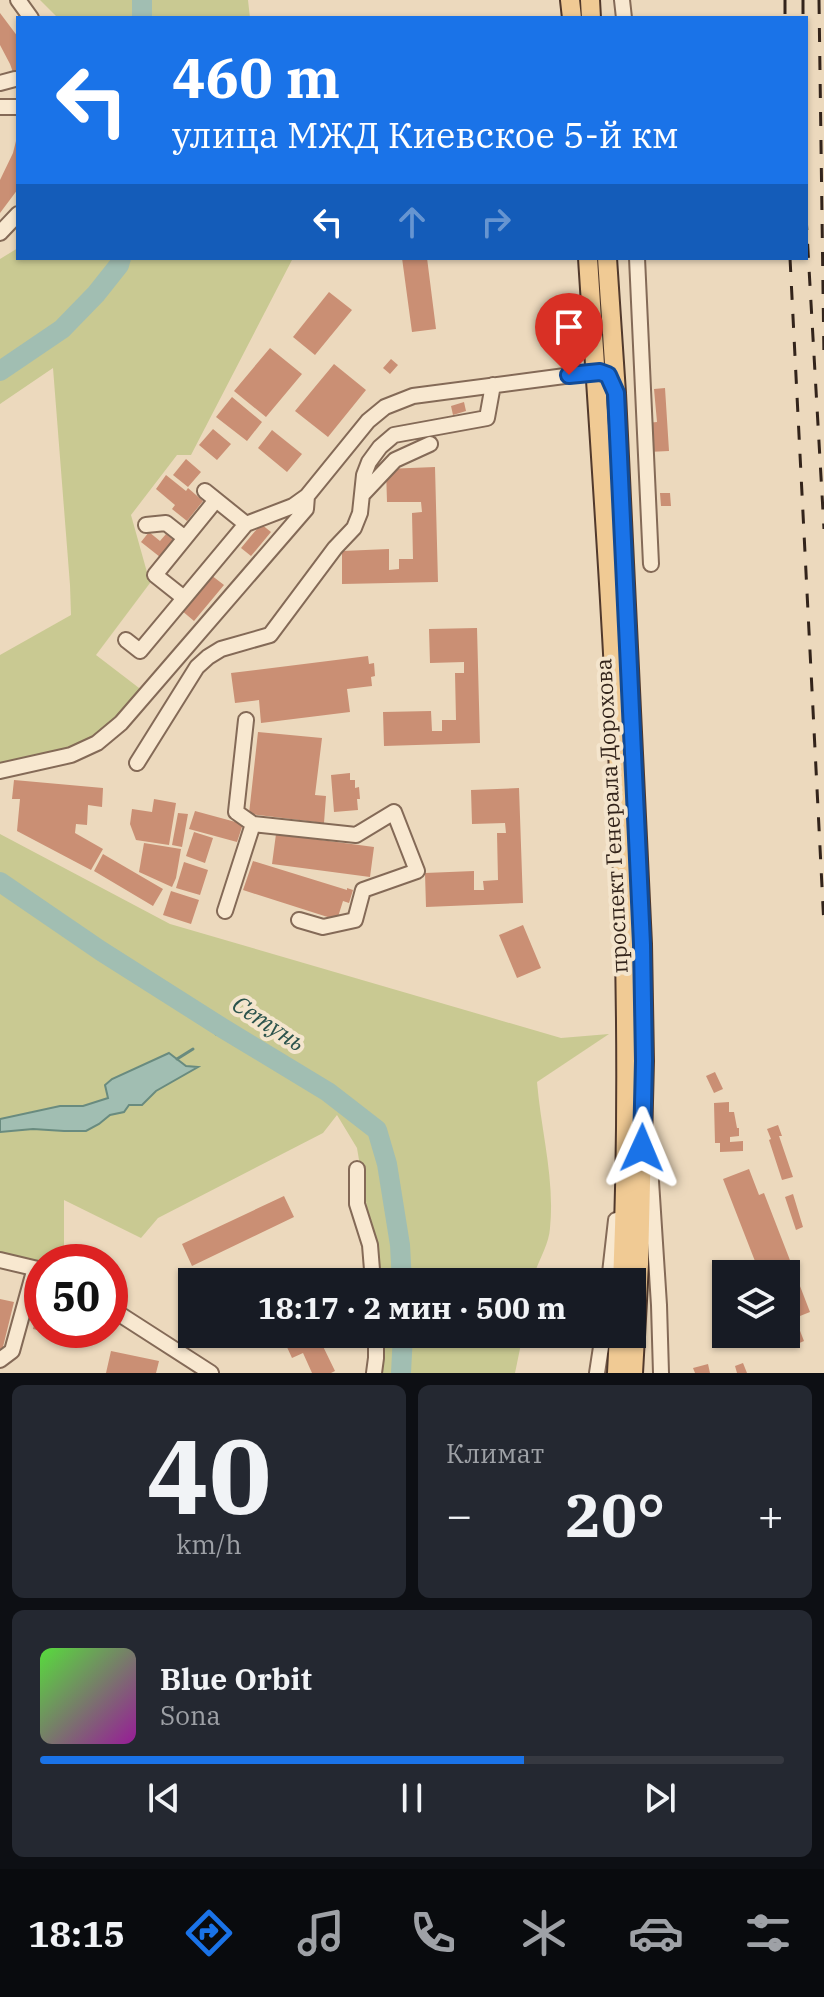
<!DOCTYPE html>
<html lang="ru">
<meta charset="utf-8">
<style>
body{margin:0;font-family:"IBM Plex Serif",serif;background:#242831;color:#f1f3f6;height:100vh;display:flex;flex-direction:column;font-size:30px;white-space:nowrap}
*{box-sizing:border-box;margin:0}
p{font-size:26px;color:#9ea1a6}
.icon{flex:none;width:44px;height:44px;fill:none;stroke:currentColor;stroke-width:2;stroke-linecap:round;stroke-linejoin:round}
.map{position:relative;height:1373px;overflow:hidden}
.sheet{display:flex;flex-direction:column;gap:12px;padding:12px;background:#0d0f14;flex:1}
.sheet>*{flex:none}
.guide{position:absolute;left:16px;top:16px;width:792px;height:244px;border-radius:0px;box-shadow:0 2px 6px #0004;background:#1a73e8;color:#fff;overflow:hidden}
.tools{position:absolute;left:712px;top:1260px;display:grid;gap:16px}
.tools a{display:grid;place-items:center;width:88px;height:88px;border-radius:0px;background:#171b24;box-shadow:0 2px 6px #0004;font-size:40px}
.speed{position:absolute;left:24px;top:1244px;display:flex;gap:16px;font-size:40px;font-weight:700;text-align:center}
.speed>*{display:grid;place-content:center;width:104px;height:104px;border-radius:50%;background:#171b24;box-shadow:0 2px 6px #0004;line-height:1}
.speed .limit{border:12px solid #d22;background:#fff;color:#111}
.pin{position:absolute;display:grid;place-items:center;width:68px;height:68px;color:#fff;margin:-82px -34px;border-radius:50% 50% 50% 0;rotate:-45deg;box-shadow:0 0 8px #0007}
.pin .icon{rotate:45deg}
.me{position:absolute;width:88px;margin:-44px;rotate:1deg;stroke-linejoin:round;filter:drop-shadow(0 0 6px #0008)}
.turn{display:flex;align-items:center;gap:28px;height:168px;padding:0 24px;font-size:36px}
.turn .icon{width:104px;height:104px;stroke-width:2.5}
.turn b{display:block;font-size:56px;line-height:68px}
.lanes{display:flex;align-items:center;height:76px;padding:0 24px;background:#0003;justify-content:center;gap:40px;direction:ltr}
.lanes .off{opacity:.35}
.big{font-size:60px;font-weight:700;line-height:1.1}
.sheet .tile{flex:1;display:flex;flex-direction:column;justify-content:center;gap:12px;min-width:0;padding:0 28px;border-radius:12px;background:#242831}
.sheet .dial{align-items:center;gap:0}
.dial b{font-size:104px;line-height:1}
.song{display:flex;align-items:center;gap:24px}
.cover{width:96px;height:96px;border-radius:12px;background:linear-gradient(135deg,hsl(110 70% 55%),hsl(300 70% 35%))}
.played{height:8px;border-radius:4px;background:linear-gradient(90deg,#1a73e8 65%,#363941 65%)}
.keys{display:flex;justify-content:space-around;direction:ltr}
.heat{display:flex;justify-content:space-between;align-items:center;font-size:44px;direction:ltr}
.sheet .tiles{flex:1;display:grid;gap:12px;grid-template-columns:1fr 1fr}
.tile:last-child{grid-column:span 2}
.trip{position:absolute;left:178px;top:1268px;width:468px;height:80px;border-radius:0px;background:#171b24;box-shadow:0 2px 6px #0004;font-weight:700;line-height:80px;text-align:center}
.tab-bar{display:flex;height:128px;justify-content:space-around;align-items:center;background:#090b0e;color:#9ea1a6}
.tab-bar .icon{width:56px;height:56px}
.tab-bar .selected{color:#1a73e8}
.tab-bar b{font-size:36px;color:#f1f3f6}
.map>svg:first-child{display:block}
</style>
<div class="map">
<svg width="824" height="1373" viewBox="0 0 824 1373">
<rect width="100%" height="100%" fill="#ecd9bd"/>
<path fill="#c9c992" d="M 40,0 L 248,0 L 250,18 L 58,18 Z
M 18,248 L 18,258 L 293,258 L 191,455 L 177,455 L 131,515 L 150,583 L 96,655 L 143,691 L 105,729 L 64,751 L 0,766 L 0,655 L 71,615 L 70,585 L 53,368 L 0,404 L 0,259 Z
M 0,834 L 170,924 L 561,1038 L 609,1034 L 537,1082 C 541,1131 555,1179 550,1228 C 549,1246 536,1264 532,1282 L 371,1282 L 372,1237 L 357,1148 L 337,1115 L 323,1133 L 158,1218 L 141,1238 L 64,1200 L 64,1262 L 42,1263 L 0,1253 Z
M 370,1334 L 523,1334 L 515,1373 L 369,1373 Z"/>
<path fill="#a1beb2" stroke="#698b7f" stroke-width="2" d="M 169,1053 L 186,1066 L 198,1067 L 156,1091 L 142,1105 L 129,1105 L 124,1112 L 110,1115 L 99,1124 L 86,1131 L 64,1131 L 33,1129 L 0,1132 L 0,1119 L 60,1106 L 83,1106 L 108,1098 L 105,1085 L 112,1079 Z"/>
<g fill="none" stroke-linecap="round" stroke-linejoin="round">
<path stroke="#698b7f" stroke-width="3" d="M 216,1034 L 224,1029
M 177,1059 L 193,1049"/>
<path stroke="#a1beb2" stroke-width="20" d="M 142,18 L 142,0
M 0,371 L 62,329 L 96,294 L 119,265 L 121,258
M 0,882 L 101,951 L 224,1029 L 328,1092 L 377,1130 L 387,1164 L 400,1245 L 402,1282
M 401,1373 L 403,1334"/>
</g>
<path fill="#ca8f74" d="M 0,13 L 18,37 L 18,86 L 10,64 L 0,45 Z
M 17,137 L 18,189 L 0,213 L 0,180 L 13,153 Z
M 402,258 L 427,258 L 436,329 L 412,332 Z
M 329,292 L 352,310 L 315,355 L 293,337 Z
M 270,348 L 302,374 L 266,417 L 234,391 Z
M 391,359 L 398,365 L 390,374 L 383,368 Z
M 334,364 L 366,390 L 328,437 L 295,411 Z
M 665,388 L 669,451 L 648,452 L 646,423 L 657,422 L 654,389 Z
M 232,397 L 262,422 L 247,441 L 216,417 Z
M 464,402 L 466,411 L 453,415 L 451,406 Z
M 213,429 L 231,444 L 217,460 L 199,445 Z
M 272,430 L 302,454 L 287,472 L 258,448 Z
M 186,459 L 201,472 L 188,487 L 173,475 Z
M 435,467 L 438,582 L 342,584 L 342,551 L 389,549 L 389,570 L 399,569 L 399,559 L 413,559 L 412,513 L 422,512 L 421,502 L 387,502 L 386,469 Z
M 166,475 L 186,491 L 188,488 L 203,501 L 187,521 L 172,509 L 175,505 L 156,489 Z
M 660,493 L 670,493 L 671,506 L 661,506 Z
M 261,524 L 271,532 L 251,556 L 241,548 Z
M 149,532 L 160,541 L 166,534 L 173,540 L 160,557 L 141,542 Z
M 211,575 L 224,585 L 194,621 L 181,610 Z
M 477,628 L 480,743 L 384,746 L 383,712 L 431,711 L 432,731 L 442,731 L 442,720 L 456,720 L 455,673 L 464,673 L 464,662 L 430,663 L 429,629 Z
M 368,656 L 369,664 L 374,663 L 375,676 L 371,677 L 372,686 L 347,689 L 350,712 L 261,723 L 259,700 L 235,703 L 231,673 Z
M 258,732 L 322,738 L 315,795 L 326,796 L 324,823 L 249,814 Z
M 350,773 L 350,780 L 355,780 L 355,788 L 359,787 L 360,799 L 357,799 L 358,810 L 334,812 L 331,775 Z
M 14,780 L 103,788 L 102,807 L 88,805 L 87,825 L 76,824 L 75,833 L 103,849 L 91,870 L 17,831 L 20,799 L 12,799 Z
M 519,788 L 523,903 L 426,907 L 425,873 L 474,871 L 474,890 L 484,890 L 483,881 L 498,880 L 497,833 L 506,833 L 505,823 L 472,824 L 471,790 Z
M 154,799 L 176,803 L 169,845 L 136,840 L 130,824 L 132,809 L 152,812 Z
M 195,811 L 243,824 L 237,842 L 189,829 Z
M 178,813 L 188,814 L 182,847 L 172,845 Z
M 194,832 L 213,838 L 205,863 L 186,856 Z
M 276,834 L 374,847 L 370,877 L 272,864 Z
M 144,843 L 181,849 L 176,878 L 172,887 L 139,872 Z
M 103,854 L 163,889 L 153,906 L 94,871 Z
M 253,861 L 347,890 L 347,888 L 353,890 L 349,903 L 343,901 L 337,920 L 243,890 Z
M 184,862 L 208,870 L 200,895 L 176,888 Z
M 171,891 L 199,900 L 191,924 L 163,915 Z
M 523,925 L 541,968 L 517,978 L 499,935 Z
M 715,1072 L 723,1089 L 714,1093 L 706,1076 Z
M 729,1102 L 729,1112 L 734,1112 L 737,1128 L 739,1128 L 739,1136 L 730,1137 L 730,1142 L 743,1141 L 743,1151 L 720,1152 L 720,1143 L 715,1143 L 714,1103 Z
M 778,1125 L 782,1136 L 779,1136 L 793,1177 L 782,1180 L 769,1140 L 771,1139 L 767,1129 Z
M 749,1169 L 759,1195 L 764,1193 L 810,1312 L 795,1318 L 804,1341 L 788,1348 L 783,1334 L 786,1334 L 786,1274 L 760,1274 L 723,1179 Z
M 793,1194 L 803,1227 L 796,1230 L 785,1197 Z
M 284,1196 L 294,1217 L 192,1266 L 182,1244 Z
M 0,1299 L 14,1302 L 1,1355 L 0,1355 Z
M 38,1307 L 42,1308 L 42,1331 L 33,1329 Z
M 44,1330 L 83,1330 L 81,1339 Z
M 281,1334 L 307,1334 L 308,1336 L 317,1334 L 335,1371 L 331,1373 L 312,1373 L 303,1353 L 292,1358 Z
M 111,1351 L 159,1361 L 156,1373 L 106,1373 Z
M 743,1363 L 747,1373 L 737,1373 L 735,1366 Z
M 708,1364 L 710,1373 L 695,1373 L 693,1368 Z"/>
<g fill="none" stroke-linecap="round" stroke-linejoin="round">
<g stroke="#846a57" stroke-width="18">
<path id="minor" d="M 18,0 L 31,18
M 622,0 L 624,18
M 0,83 L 15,79
M 0,107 L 18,107
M 0,233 L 18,214
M 637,258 L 651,564
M 205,491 L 246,524 L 293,506 L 307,496 L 368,421 L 385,407 L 413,396 L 595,372 L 604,373
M 362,495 L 395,460 L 430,444
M 146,525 L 166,523 L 185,538
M 184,598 L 155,575 L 216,500
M 126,640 L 140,651 L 246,524
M 246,720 L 236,812 L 253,824 L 356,835 L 394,812 L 417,871 L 363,890 L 355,920 L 323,927 L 299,920
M 137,763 L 197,667 L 208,657 L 221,649 L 270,635 L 335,548 L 354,528 L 360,513 L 364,475 L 369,462 L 380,447 L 394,435 L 487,418 L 493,385
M 0,771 L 71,755 L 97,743 L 121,723 L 306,509 L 307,496
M 225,911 L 253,824
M 649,1150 L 659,1305 L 661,1373
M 357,1169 L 357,1204 L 370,1245 L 373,1282
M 0,1260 L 42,1270
M 609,1282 L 616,1220
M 110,1308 L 211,1373
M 0,1360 L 12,1351 L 33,1275
M 374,1373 L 376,1358 L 376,1334
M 597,1373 L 603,1334"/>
</g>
<g stroke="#51392c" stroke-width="22">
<path id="major" d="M 570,0 L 572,18
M 590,0 L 591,18
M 588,258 C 610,599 637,940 622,1282
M 607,258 L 616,393 L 642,944 L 644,1061 L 639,1264 L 633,1373
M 617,1373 L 619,1334"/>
</g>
<use href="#minor" stroke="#f8e8d0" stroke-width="14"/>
<use href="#major" stroke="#f0ca94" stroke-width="18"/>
<path stroke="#33241b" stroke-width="3" stroke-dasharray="14 14" stroke-linecap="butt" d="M 785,0 L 785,18
M 803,0 L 803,18
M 819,0 L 824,359
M 806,216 L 824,529
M 790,258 L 824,926"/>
</g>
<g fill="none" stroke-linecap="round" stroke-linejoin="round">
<g stroke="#114b97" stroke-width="20">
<path id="route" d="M 569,375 L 600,372 L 608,375 L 616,393 L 642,944 L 644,1061 L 642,1148"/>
</g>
<use href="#route" stroke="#1a73e8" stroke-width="14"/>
</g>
<g text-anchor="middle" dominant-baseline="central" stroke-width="8" stroke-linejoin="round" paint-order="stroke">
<g font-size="22" fill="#33241b" stroke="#f4e5cd">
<text transform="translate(611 816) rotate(-93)">проспект Генерала Дорохова</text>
</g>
<g font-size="24" font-style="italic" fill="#2b534c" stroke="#f4e5cd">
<text transform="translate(269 1023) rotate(33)">Сетунь</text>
</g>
</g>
</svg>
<div class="tools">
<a><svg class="icon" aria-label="layers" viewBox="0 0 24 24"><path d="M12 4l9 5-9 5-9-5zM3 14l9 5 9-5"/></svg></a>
</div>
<div class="speed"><div class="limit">50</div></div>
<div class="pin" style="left:569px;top:375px;background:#d93025"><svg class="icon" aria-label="arrive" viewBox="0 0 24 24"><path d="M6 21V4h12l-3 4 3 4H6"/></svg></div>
<svg class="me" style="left:642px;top:1148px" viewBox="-20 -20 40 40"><path d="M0-17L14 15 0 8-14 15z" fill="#1a73e8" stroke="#fff" stroke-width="4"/></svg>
<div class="trip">18:17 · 2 мин · 500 m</div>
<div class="guide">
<div class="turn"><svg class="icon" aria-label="left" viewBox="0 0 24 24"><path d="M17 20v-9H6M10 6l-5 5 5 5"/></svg><div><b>460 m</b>улица МЖД Киевское 5-й км</div></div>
<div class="lanes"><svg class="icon" aria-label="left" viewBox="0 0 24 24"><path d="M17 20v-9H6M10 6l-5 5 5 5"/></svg><svg class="icon off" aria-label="ahead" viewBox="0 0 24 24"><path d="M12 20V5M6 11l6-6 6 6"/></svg><svg class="icon off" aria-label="right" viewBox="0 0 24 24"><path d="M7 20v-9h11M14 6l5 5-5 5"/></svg></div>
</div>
</div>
<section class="sheet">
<div class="tiles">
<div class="tile dial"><b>40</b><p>km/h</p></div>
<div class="tile"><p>Климат</p>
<div class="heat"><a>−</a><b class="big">20°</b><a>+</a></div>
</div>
<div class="tile">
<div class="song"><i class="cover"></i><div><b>Blue Orbit</b><p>Sona</p></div></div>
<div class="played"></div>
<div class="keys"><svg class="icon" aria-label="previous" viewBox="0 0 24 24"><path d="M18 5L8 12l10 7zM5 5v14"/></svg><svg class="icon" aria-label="pause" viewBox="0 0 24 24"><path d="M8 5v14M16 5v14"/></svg><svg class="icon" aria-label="next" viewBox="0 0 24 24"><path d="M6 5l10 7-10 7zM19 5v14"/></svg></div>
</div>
</div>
</section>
<nav class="tab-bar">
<b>18:15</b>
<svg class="icon selected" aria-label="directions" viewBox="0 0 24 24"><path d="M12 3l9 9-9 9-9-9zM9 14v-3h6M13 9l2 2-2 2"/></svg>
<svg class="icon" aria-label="music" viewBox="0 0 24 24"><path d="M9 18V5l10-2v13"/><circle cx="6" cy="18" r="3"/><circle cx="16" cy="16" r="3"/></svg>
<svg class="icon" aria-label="phone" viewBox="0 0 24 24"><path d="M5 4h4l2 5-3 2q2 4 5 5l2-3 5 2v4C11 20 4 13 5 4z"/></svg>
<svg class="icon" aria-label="climate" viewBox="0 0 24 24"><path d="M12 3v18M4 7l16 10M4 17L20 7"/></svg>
<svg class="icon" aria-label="car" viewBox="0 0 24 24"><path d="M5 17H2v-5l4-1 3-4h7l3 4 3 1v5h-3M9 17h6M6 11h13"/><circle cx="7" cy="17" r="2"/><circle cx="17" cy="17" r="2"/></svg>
<svg class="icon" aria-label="filters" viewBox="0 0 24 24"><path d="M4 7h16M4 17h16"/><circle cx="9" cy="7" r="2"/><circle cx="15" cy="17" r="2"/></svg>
</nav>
